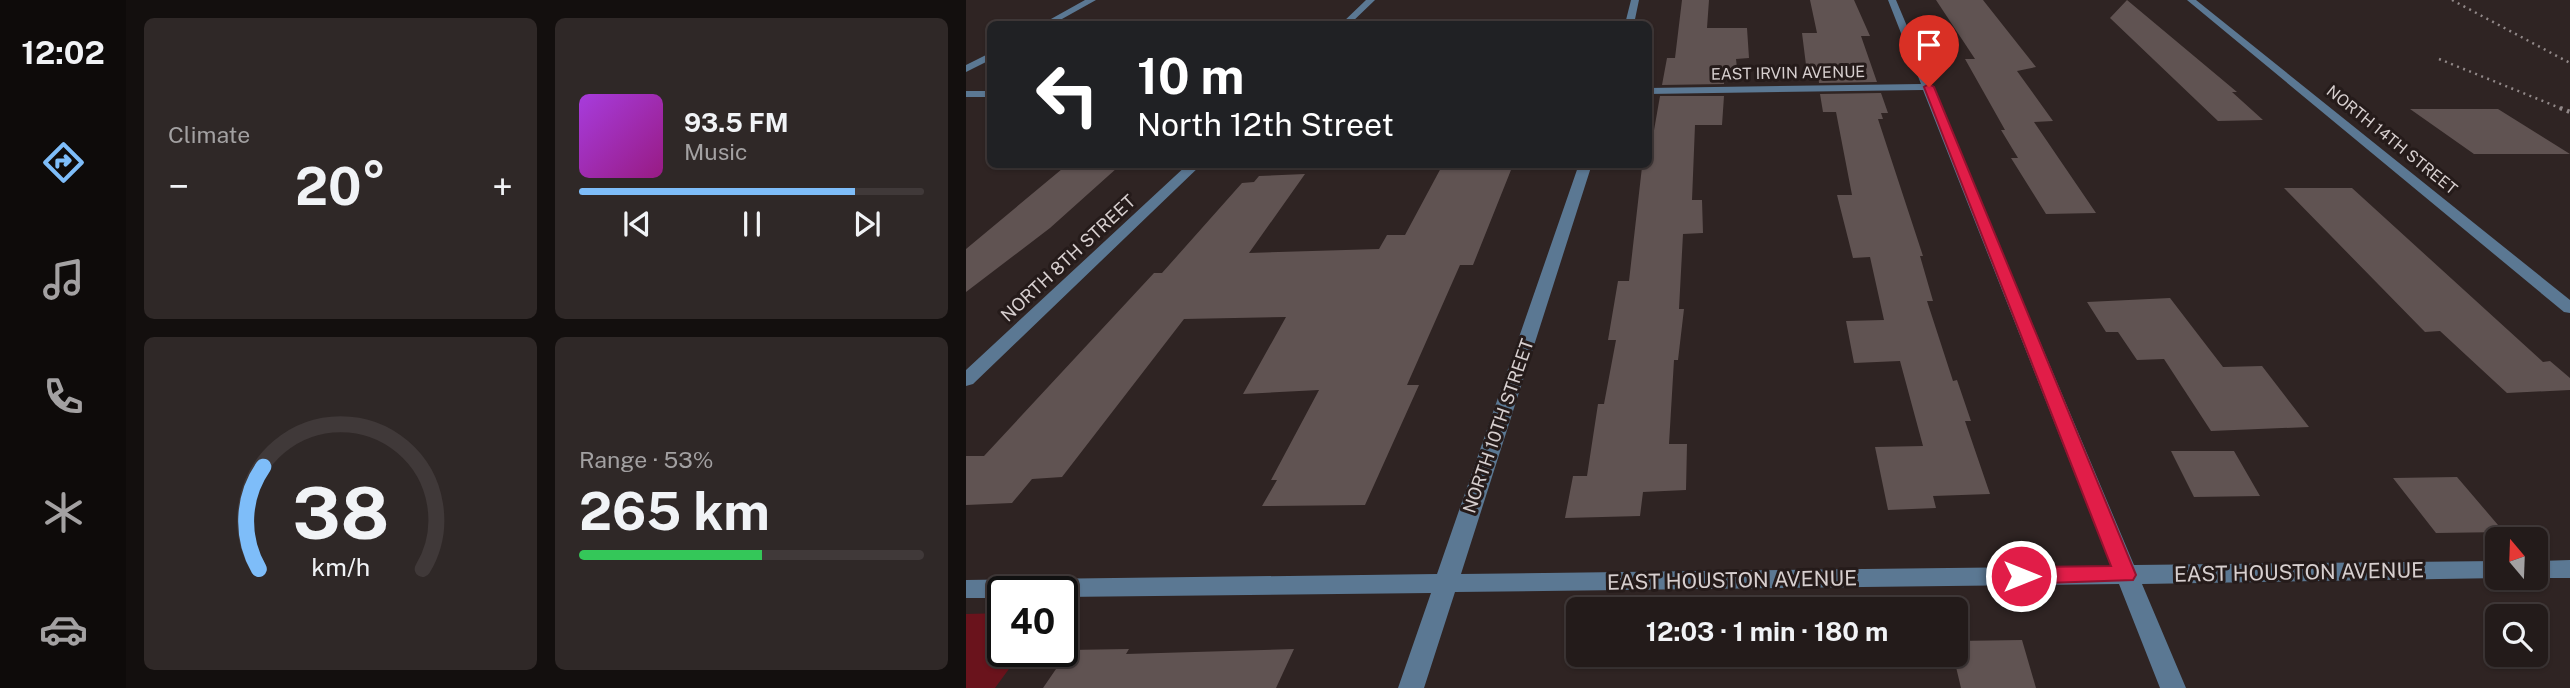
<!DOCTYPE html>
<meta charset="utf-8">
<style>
body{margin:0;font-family:"Public Sans",sans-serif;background:#2f2827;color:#f1f3f6;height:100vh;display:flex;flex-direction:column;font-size:26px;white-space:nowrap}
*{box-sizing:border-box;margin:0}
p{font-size:23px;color:#a3a1a2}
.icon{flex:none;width:38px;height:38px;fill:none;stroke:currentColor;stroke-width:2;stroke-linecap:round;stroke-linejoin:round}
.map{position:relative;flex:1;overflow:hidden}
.drawer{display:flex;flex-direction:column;gap:18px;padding:18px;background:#130f0e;width:840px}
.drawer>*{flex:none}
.banner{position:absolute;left:21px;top:21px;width:665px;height:147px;border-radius:10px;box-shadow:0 2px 5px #0004,0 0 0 2px #403939;background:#202124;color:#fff;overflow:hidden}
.needle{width:46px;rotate:341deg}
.controls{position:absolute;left:1519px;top:527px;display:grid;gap:14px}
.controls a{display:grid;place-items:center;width:63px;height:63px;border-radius:10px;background:#231b1a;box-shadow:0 2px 5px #0004,0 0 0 2px #403939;font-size:35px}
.speed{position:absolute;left:21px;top:576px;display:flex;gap:14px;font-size:35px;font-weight:700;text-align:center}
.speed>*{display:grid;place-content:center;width:91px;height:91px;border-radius:50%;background:#231b1a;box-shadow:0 2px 5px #0004,0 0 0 2px #403939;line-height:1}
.speed .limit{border:4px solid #111;border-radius:10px;background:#fff;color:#111}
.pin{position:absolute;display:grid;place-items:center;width:60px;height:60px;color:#fff;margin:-72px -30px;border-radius:50% 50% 50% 0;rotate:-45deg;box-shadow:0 0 7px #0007}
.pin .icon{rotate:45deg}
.me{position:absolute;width:77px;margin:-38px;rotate:90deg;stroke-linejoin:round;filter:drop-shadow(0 0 5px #0008)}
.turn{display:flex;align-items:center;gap:24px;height:147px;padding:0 35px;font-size:32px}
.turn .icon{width:91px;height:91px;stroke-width:2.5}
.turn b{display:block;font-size:49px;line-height:60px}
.big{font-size:52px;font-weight:700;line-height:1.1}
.drawer .tile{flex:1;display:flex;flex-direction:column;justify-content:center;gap:10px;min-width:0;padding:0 24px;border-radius:10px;background:#2f2827}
.drawer .dial{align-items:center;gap:0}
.dial svg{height:182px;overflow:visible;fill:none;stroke:#403939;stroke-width:7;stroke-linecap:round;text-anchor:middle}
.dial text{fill:#f1f3f6;stroke:none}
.song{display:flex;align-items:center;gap:21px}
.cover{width:84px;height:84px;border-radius:10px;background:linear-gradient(135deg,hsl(280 70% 55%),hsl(310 70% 35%))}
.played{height:7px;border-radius:4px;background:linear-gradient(90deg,#7ebdf9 80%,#403939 80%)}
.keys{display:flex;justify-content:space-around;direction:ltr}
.heat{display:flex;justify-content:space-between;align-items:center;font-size:38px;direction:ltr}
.charge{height:10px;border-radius:5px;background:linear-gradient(90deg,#34c759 53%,#403939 0)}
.drawer .tiles{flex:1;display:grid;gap:18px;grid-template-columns:repeat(2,1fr)}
.trip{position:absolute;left:600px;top:597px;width:402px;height:70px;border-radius:10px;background:#231b1a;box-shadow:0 2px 5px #0004,0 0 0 2px #403939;font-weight:700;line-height:70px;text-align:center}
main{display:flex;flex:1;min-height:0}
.tabs{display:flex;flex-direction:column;width:126px;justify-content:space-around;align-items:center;background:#0e0b0a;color:#a3a1a2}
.tabs .icon{width:49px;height:49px}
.tabs .on{color:#7ebdf9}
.tabs b{font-size:32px;color:#f1f3f6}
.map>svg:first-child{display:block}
</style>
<main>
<nav class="tabs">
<b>12:02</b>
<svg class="icon on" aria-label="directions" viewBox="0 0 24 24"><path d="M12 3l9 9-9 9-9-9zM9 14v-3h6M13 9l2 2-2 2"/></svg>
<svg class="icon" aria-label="music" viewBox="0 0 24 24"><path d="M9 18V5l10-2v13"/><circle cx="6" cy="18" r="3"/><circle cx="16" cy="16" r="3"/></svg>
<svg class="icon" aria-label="phone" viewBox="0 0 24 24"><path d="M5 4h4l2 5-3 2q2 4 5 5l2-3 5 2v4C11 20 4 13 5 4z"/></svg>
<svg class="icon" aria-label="climate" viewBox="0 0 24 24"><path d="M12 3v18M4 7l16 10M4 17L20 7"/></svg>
<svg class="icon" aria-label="car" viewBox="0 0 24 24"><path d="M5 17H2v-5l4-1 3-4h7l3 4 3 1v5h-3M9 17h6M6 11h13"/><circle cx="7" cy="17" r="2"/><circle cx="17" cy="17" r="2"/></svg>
</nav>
<section class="drawer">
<div class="tiles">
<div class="tile"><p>Climate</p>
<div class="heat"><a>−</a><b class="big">20°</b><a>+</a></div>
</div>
<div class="tile">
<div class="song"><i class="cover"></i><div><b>93.5 FM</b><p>Music</p></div></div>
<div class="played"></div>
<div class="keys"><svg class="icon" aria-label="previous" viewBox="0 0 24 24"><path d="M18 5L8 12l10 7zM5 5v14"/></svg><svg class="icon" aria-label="pause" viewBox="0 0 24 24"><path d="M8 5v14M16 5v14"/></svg><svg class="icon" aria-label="next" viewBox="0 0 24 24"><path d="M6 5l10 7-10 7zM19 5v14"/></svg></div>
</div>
<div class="tile dial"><svg viewBox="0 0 100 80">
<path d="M14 69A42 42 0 1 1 86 69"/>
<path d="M14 69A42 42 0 0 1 16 24" stroke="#7ebdf9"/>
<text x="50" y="56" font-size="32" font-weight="700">38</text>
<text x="50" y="72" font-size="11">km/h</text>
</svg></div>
<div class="tile"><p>Range · 53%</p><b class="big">265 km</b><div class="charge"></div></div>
</div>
</section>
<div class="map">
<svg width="1604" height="688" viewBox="0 0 1604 688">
<rect width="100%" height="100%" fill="#2f2423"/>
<path fill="#6a131c" d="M 37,613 L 37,651 L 56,651 L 29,688 L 0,688 L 0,614 Z"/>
<path fill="#605352" d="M 716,0 L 743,0 L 741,28 L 781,28 L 783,58 L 770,59 L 771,68 L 759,68 L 758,84 L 696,85 L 701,58 L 709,58 Z
M 844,0 L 888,0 L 904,36 L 895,36 L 911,82 L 853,83 L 852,73 L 841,73 L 836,33 L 851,33 Z
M 970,0 L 1017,0 L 1070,67 L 1051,71 L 1087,121 L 1068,122 L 1130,213 L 1080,214 L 1045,158 L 1052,158 L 1035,130 L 1039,130 L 999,59 L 1009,59 Z
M 1161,0 L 1271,92 L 1266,92 L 1297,120 L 1252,121 L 1144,18 Z
M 915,93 L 922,113 L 915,113 L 917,119 L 912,119 L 957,256 L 954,256 L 967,301 L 961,301 L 987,381 L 991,380 L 1005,421 L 999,421 L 1024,494 L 967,496 L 970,508 L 922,510 L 909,447 L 957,446 L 934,361 L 888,363 L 880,321 L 918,320 L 904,257 L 887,258 L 871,195 L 886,195 L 870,112 L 857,112 L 854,94 Z
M 694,96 L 758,96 L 756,125 L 729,125 L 726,200 L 736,200 L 737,233 L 717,234 L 713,309 L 718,309 L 712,360 L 708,360 L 703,444 L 721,444 L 720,490 L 677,492 L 674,516 L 599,518 L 607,476 L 621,476 L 632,404 L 638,404 L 650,340 L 642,340 L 652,281 L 663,281 L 676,167 L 682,166 L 682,136 L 687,136 Z
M 1444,109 L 1532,109 L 1604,154 L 1508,154 Z
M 547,165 L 507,265 L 494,265 L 441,385 L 453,385 L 399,505 L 296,506 L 311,480 L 305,480 L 353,390 L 277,394 L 320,317 L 218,319 L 96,477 L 66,479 L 46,503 L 0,505 L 0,456 L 18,456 L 188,273 L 196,273 L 276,183 L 288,182 L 293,176 L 339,174 L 283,253 L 413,249 L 421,235 L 439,235 L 476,166 Z
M 151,168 L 84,228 L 0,292 L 0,249 L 96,169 Z
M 1318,188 L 1386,188 L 1577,362 L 1584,361 L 1604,378 L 1604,390 L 1541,393 L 1474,331 L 1459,332 Z
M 1204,298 L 1257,367 L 1296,366 L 1343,427 L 1245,431 L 1198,359 L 1171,360 L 1152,332 L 1140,332 L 1121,302 Z
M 1205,451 L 1268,451 L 1294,496 L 1228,497 Z
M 1491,477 L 1538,532 L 1470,533 L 1427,478 Z
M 1056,640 L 1070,688 L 995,688 L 990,667 L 990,641 Z
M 163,649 L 160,654 L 328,649 L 310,688 L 77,688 L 103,650 Z"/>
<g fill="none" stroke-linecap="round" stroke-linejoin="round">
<path fill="#5b7893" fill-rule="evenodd" d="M 119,0 L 130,0 L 87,24 L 76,24 Z
M 400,0 L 409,0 L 384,24 L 375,24 Z
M 665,0 L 673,0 L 668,24 L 659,24 Z
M 922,0 L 930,0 L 1168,565 L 1531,561 L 1531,578 L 1536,578 L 1176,584 L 1220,688 L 1194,688 L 1153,584 L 489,592 L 458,688 L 432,688 L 465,593 L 96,597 L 96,592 L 37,592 L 37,598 L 0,598 L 0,580 L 471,574 L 613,164 L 626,164 L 495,574 L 1145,566 L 957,90 L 682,94 L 682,88 L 955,84 Z
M 1221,0 L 1230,0 L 1604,300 L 1604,313 L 1598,312 Z
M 24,53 L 24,60 L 0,72 L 0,65 Z
M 0,91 L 24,91 L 24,97 L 0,97 Z
M 222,164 L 236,164 L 7,384 L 0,386 L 0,370 Z
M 1604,560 L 1604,578 L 1565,578 L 1570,578 L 1570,561 Z"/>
<path stroke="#918888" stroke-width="2.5" stroke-dasharray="2 4.5" stroke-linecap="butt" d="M 1486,0 L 1604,63
M 1473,59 L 1599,110"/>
<path stroke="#918888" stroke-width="4.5" stroke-dasharray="2.5 5" stroke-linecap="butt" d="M 1594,108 L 1604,112"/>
</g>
<path fill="#e11d48" stroke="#92132f" stroke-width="2" d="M 963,84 L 968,87 L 1170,575 L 1167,580 L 1055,584 L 1047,582 L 1044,576 L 1047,570 L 1055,567 L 1145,566 L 958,87 Z"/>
<g text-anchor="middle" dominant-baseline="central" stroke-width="6" stroke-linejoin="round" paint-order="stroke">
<g font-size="16" fill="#d7cfcf" stroke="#251b1a">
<text transform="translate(822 73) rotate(-1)">EAST IRVIN AVENUE</text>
<text transform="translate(1426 140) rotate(39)">NORTH 14TH STREET</text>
</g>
<g font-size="18" fill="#d7cfcf" stroke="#251b1a">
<text transform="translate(102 258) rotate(-43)">NORTH 8TH STREET</text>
<text transform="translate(532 426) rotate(-71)">NORTH 10TH STREET</text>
</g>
<g font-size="21" fill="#d7cfcf" stroke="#251b1a">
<text transform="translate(1333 572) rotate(-1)">EAST HOUSTON AVENUE</text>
<text transform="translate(766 580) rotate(-1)">EAST HOUSTON AVENUE</text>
</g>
</g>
</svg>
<div class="controls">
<a><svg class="needle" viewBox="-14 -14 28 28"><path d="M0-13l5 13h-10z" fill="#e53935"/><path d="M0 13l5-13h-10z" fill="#a3a1a2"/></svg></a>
<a><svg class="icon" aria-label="search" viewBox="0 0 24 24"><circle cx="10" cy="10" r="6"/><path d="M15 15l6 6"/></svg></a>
</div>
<div class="speed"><div class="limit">40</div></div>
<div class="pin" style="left:963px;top:87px;background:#d93025"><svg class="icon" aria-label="arrive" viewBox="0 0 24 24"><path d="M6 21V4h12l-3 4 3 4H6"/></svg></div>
<svg class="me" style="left:1055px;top:576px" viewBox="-20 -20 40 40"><circle r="17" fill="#e11d48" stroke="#fff" stroke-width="3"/><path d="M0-11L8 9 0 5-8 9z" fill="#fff"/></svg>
<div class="trip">12:03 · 1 min · 180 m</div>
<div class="banner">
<div class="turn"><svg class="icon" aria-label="left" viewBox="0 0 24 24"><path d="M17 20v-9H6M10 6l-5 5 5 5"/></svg><div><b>10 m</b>North 12th Street</div></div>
</div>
</div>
</main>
